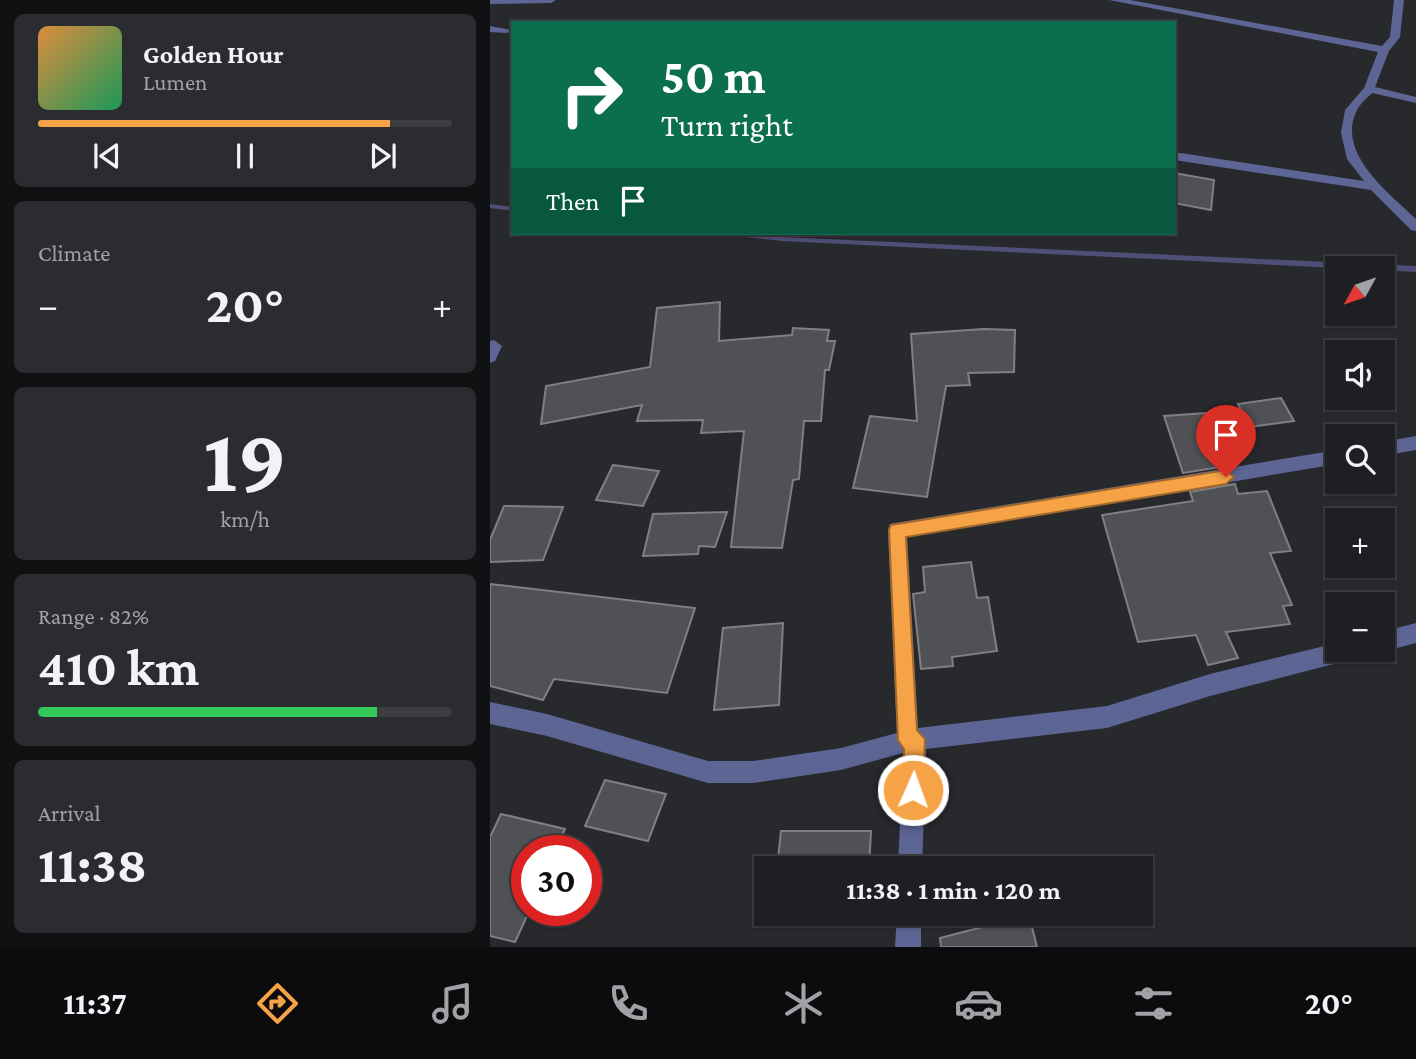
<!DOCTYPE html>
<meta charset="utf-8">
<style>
body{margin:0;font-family:"Crimson Pro",serif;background:#2b2c2f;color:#f1f3f6;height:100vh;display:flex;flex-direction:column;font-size:26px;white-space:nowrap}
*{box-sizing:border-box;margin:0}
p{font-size:23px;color:#a1a2a5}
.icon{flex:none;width:38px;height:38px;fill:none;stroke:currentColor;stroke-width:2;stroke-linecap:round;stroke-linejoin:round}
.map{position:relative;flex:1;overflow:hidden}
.side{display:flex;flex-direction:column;gap:14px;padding:14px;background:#101113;width:490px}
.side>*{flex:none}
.hud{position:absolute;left:21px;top:21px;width:665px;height:214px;border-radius:0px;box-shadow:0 2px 5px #0004,0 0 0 2px #3c3d40;background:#0b6e4f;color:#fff;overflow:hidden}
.needle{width:46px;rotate:230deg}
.controls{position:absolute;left:835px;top:256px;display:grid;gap:14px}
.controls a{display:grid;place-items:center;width:70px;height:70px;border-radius:0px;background:#1e1f22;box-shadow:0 2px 5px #0004,0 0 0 2px #3c3d40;font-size:35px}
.speed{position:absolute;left:21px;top:835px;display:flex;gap:14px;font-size:35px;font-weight:700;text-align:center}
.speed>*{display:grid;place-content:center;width:91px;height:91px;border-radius:50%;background:#1e1f22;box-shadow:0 2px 5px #0004,0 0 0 2px #3c3d40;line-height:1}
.speed .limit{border:10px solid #d22;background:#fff;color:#111}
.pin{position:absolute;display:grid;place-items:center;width:60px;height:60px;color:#fff;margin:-72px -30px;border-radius:50% 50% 50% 0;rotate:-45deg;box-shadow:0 0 7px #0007}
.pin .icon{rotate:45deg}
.me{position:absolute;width:77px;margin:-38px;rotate:2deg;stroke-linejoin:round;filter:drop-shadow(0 0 5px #0008)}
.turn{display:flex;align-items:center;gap:24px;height:147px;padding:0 35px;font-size:32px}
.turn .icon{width:91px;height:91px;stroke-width:2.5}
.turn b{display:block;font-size:49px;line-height:60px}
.then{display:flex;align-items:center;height:66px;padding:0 35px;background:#0003;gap:14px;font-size:26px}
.big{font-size:52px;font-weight:700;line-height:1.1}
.side .tile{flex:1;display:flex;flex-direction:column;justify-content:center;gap:10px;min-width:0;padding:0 24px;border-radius:10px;background:#2b2c2f}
.side .dial{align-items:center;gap:0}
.dial b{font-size:91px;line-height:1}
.song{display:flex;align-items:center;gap:21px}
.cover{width:84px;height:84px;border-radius:10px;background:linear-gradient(135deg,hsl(30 70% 55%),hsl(150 70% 35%))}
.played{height:7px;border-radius:4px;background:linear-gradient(90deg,#f6a247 85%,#3c3d40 85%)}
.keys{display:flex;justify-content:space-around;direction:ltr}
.heat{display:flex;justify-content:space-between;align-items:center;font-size:38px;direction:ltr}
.charge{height:10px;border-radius:5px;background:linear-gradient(90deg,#34c759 82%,#3c3d40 0)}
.trip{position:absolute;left:264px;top:856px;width:399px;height:70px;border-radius:0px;background:#1e1f22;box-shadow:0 2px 5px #0004,0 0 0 2px #3c3d40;font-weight:700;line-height:70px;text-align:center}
.dock{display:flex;height:112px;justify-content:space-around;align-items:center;background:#0c0c0e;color:#a1a2a5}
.dock .icon{width:49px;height:49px}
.dock .selected{color:#f6a247}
.dock b{font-size:32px;color:#f1f3f6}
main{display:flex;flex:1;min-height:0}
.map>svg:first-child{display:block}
</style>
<main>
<section class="side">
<div class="tile">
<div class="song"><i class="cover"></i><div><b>Golden Hour</b><p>Lumen</p></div></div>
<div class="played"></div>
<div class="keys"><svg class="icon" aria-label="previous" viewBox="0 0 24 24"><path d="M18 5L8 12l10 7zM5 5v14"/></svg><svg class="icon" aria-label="pause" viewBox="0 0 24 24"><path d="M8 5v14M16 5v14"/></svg><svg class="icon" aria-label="next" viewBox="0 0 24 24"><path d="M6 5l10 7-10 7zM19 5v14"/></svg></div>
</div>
<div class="tile"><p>Climate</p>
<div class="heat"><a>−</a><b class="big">20°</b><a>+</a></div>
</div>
<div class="tile dial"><b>19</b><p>km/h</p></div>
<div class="tile"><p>Range · 82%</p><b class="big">410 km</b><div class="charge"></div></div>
<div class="tile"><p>Arrival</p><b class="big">11:38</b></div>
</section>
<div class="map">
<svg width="926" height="947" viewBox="0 0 926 947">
<rect width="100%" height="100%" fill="#28292d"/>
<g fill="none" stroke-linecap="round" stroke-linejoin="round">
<path fill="#4f4e77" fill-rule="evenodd" d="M 0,204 L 23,207 L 23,211 L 0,208 Z
M 234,233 L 258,233 L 292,237 L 926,266 L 926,272 L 892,270 L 892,268 L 847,268 L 292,241 L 238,235 Z"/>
</g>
<path fill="#505155" stroke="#7f8084" stroke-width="2" d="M 684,173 L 724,180 L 721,210 L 684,203 Z
M 230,302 L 229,341 L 302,335 L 303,328 L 339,330 L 337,341 L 345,341 L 339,370 L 335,370 L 331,421 L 314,421 L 309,479 L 303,480 L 292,548 L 241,547 L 254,431 L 211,433 L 213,420 L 147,421 L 152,405 L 51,424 L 56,386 L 160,367 L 167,308 Z
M 494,329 L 525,330 L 524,372 L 478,373 L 480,385 L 456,386 L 437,497 L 363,488 L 380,416 L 427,421 L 421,334 Z
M 791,398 L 804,421 L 759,427 L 748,404 Z
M 716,413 L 737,466 L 693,473 L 674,416 Z
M 123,465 L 169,471 L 153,506 L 106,500 Z
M 745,484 L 748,494 L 777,491 L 801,551 L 780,553 L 802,605 L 793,606 L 800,624 L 736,632 L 748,658 L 718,665 L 706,635 L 648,642 L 612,515 L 703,501 L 700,492 Z
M 14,506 L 73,507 L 53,560 L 0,562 L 0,540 Z
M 237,512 L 225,547 L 209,546 L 208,554 L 153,556 L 163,514 Z
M 481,562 L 487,598 L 498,597 L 507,651 L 462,657 L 463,666 L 431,669 L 423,594 L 435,592 L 433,567 Z
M 0,584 L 205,608 L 177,693 L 64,679 L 53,700 L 0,686 Z
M 293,623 L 289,705 L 224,710 L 233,628 Z
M 115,780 L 176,794 L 158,841 L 95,826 Z
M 11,814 L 75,829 L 65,850 L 37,850 L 37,916 L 25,942 L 0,936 L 0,837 Z
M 291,831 L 381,831 L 379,868 L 287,868 Z
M 282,914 L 377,914 L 376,925 L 281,925 Z
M 539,915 L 547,947 L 451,947 L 450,938 Z"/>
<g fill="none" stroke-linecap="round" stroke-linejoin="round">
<path fill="#5c6593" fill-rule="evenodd" d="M 0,0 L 66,0 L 61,3 L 0,4 Z
M 619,0 L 640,0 L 892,46 L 900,37 L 904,0 L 914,0 L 910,37 L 899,51 L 885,87 L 926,97 L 926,103 L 882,93 C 877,98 870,104 867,110 C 845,153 900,194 926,219 L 926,231 L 921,230 L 881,190 L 684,160 L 684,152 L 874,181 L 857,159 L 851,133 L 855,110 L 874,88 L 888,52 Z
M 0,26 L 22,30 L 17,33 L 0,32 Z
M 4,340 L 12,346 L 5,361 L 0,363 L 0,341 Z
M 926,436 L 926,450 L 892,456 L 892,442 Z
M 847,450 L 847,464 L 417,537 L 428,728 L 617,706 L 720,674 L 847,643 L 847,649 L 873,649 L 870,656 L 863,659 L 720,696 L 617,728 L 436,749 L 432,868 L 408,868 L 413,753 L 351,770 L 263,783 L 218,783 L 57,736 L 0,724 L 0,702 L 57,714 L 218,761 L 263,761 L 351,748 L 407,733 L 398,530 L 400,524 Z
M 926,623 L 926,643 L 892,652 L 885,649 L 892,649 L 892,632 Z
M 407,914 L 431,914 L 431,947 L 405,947 Z"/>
</g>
<path fill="#f6a247" stroke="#a0692e" stroke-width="2" d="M 736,470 L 744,477 L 736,484 L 416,537 L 427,730 L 435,739 L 433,790 L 430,798 L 423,801 L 416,798 L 413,790 L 414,749 L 408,740 L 399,530 L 401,525 Z"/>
</svg>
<div class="controls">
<a><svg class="needle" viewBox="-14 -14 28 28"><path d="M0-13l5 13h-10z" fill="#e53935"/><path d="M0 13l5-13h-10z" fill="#a1a2a5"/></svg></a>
<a><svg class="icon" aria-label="sound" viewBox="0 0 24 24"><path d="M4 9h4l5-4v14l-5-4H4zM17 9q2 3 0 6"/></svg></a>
<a><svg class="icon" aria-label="search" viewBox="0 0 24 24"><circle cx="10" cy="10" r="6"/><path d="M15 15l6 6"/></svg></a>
<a>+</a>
<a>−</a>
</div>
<div class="speed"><div class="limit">30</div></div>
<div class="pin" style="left:736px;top:477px;background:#d93025"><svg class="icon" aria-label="arrive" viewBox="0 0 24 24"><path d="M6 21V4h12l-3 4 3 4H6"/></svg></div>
<svg class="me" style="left:423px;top:790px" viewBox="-20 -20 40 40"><circle r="17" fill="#f6a247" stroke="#fff" stroke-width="3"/><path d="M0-11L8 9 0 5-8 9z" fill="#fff"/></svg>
<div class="trip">11:38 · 1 min · 120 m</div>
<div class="hud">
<div class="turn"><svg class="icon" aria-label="right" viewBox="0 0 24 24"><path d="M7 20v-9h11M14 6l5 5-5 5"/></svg><div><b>50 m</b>Turn right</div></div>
<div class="then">Then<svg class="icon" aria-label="arrive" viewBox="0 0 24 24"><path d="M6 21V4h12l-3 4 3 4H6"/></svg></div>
</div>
</div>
</main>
<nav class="dock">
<b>11:37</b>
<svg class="icon selected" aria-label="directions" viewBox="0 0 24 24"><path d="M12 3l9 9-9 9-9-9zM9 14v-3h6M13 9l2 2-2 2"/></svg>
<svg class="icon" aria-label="music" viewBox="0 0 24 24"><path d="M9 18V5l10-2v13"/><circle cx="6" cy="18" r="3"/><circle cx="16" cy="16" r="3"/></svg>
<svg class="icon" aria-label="phone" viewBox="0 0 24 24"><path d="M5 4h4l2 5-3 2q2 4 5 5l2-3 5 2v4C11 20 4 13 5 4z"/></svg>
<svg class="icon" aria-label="climate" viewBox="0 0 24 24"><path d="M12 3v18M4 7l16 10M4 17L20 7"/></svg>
<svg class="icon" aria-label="car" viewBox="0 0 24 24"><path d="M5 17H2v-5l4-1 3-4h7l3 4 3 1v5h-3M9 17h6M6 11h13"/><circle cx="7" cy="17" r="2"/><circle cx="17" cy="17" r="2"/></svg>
<svg class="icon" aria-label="filters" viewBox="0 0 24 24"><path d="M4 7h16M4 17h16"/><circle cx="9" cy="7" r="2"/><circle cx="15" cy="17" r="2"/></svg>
<b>20°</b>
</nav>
